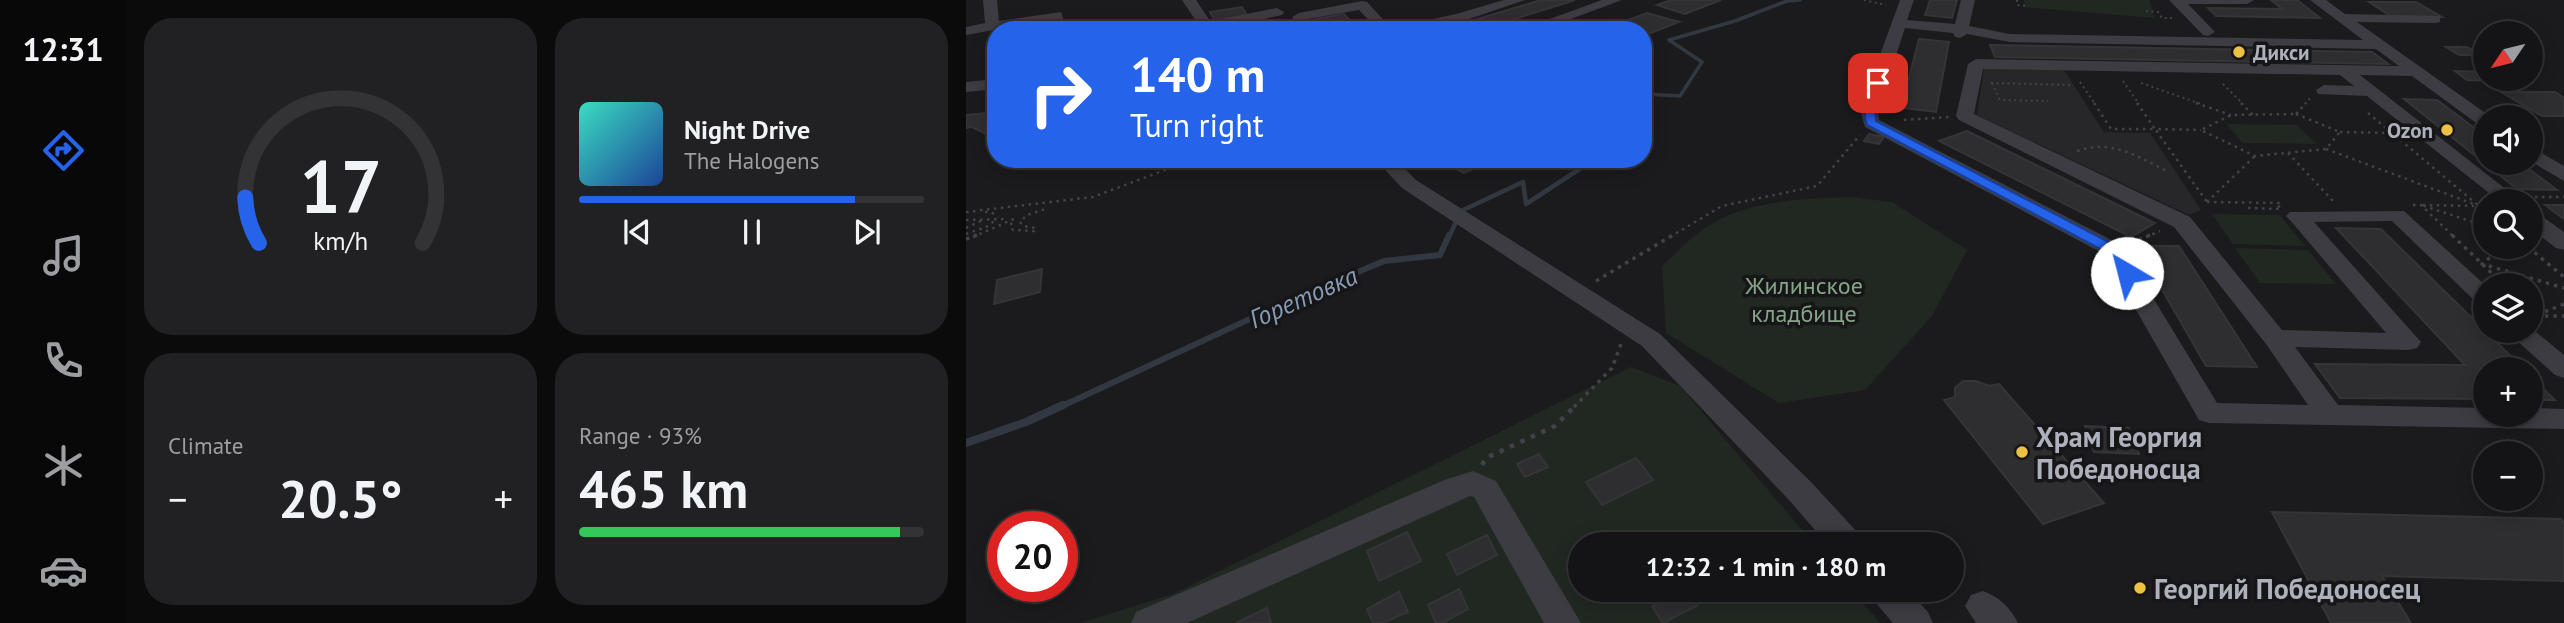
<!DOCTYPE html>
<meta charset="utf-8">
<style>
body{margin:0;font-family:"PT Sans",sans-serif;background:#212123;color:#f1f3f6;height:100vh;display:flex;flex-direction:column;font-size:26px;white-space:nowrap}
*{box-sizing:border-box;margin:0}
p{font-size:23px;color:#9d9ea1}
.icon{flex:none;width:38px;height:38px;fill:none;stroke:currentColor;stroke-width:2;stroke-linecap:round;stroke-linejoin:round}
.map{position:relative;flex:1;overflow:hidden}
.side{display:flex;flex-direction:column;gap:18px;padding:18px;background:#0b0b0c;width:840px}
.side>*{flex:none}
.guide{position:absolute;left:21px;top:21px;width:665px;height:147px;border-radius:28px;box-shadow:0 4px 18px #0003,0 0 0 2px #333335;background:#2563eb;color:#fff;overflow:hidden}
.needle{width:46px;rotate:235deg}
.tools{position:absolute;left:1507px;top:21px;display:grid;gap:14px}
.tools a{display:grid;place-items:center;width:70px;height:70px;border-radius:50%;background:#141416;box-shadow:0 4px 18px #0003,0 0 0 2px #333335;font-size:35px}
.speed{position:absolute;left:21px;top:511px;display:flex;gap:14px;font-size:35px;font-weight:700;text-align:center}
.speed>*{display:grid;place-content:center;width:91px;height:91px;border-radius:50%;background:#141416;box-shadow:0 4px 18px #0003,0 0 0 2px #333335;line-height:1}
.speed .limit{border:10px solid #d22;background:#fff;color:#111}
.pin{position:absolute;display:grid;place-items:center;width:60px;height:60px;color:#fff;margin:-30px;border-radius:14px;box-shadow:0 4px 10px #0006}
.me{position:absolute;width:77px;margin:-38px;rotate:323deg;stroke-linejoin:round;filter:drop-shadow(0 0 5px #0008)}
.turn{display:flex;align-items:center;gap:24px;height:147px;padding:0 28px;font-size:32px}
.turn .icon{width:91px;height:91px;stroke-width:2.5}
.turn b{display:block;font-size:49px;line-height:60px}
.big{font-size:52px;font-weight:700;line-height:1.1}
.side .card{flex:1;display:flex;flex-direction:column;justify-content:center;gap:10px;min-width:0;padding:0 24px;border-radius:28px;background:#212123}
.side .dial{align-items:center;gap:0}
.dial svg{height:182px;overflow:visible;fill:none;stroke:#333335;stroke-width:7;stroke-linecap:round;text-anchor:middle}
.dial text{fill:#f1f3f6;stroke:none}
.song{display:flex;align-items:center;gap:21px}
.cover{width:84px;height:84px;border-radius:10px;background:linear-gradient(135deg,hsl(170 70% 55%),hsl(220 70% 35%))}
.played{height:7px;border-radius:4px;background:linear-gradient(90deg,#2563eb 80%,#333335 80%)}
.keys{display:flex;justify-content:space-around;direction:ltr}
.heat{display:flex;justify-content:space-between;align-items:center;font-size:38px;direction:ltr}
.charge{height:10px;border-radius:5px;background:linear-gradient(90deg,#34c759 93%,#333335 0)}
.side .tiles{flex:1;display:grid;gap:18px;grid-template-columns:repeat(2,1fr)}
.trip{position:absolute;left:602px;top:532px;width:396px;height:70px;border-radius:35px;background:#141416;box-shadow:0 4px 18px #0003,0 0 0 2px #333335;font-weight:700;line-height:70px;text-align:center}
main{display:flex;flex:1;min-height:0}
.dock{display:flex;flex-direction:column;width:126px;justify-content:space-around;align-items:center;background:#080809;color:#9d9ea1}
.dock .icon{width:49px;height:49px}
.dock .on{color:#2563eb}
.dock b{font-size:32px;color:#f1f3f6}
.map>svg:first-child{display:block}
</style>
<main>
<nav class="dock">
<b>12:31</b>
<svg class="icon on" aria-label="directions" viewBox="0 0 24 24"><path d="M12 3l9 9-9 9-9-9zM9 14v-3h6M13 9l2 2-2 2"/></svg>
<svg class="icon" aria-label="music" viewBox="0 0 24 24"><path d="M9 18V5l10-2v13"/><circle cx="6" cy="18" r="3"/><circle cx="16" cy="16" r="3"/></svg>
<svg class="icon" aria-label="phone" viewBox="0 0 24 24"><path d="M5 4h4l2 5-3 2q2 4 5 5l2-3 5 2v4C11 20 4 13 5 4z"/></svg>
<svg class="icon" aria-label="climate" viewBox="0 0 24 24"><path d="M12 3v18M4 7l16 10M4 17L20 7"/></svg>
<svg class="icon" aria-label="car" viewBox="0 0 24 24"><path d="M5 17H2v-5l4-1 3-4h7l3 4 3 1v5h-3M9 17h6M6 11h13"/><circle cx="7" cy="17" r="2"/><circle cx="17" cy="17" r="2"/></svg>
</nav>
<section class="side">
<div class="tiles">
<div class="card dial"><svg viewBox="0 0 100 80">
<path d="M14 69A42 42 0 1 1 86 69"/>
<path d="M14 69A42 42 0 0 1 8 49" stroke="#2563eb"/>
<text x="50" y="56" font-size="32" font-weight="700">17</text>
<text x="50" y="72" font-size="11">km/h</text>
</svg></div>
<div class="card">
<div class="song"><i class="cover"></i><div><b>Night Drive</b><p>The Halogens</p></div></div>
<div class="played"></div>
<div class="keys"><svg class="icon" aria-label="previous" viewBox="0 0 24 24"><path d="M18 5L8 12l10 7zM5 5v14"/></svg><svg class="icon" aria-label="pause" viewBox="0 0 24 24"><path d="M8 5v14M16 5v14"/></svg><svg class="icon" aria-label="next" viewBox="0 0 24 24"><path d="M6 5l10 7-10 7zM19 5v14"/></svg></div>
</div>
<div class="card"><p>Climate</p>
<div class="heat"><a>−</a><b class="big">20.5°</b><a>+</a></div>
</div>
<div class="card"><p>Range · 93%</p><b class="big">465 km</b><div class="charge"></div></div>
</div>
</section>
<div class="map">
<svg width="1598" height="623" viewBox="0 0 1598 623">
<rect width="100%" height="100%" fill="#1b1b1d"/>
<path fill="#27272a" d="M 1018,68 L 1098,70 L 1138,132 L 1184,133 L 1235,210 L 1223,215 L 1011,115 Z"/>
<path fill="#212822" d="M 1058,0 L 1184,0 L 1188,18 L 1057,7 Z
M 1260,124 L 1330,125 L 1351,144 L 1277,143 Z
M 884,197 L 926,202 L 1001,250 L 966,316 L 899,390 L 813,403 L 700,333 L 696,266 C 708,255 719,243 732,233 C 775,200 833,199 884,197 Z
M 1246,214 L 1314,215 L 1339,246 L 1267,244 Z
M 1269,248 L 1342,250 L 1370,284 L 1294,283 Z
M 665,367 L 714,386 L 848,544 L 614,544 L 614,590 L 886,590 L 914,623 L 114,623 L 207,594 Z"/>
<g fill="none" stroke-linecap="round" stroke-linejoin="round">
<path stroke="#313841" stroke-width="3.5" d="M 677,94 L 714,96 L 736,62 L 703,40 L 769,21 L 821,1 L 834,0"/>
<path stroke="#313841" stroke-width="4.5" d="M 677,123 L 682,140 L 677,140
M 483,237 L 495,211 L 557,182 L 560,204 L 629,159"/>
<path stroke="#313841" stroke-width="6" d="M 94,407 L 312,306 L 418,261 L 474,255 L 483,235"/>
<path stroke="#313841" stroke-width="8" d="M 0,443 L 60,422 L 97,405"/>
</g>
<path fill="#2e2e31" stroke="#353539" stroke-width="2" d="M 575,0 L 609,0 L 520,28 L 505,21 Z
M 705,0 L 755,0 L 719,14 L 691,5 Z
M 964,0 L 991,0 L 986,18 L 959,15 Z
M 1305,0 L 1331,0 L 1354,18 L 1250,16 L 1242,8 L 1316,9 Z
M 1403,2 L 1450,2 L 1476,17 L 1426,17 Z
M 276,7 L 281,15 L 249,21 L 244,12 Z
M 681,13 L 713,22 L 677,36 L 677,30 L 639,29 Z
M 378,14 L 392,30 L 359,30 L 350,19 Z
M 953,39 L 983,42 L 970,112 L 935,108 Z
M 1024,45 L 1406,52 L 1422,64 L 1029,57 Z
M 1480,47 L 1501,47 L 1515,55 L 1493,55 Z
M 1489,71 L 1516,72 L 1519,79 L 1528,81 L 1501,80 Z
M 1535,92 L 1589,92 L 1598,98 L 1598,116 L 1576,116 Z
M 1438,99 L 1471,100 L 1519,136 L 1519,163 L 1555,163 L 1591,190 L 1551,189 Z
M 30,112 L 30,139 L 6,127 L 0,128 L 0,115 Z
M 1001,131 L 1189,223 L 1165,237 L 973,141 Z
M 903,134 L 918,137 L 913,144 L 898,141 Z
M 470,159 L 529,159 L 498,173 Z
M 1579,205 L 1598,205 L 1598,219 Z
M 1370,228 L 1415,229 L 1558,369 L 1519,369 L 1519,399 L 1374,398 L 1349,364 L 1499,365 Z
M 1171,246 L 1213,246 L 1291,367 L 1240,366 Z
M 76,269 L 74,292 L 28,304 L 31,280 Z
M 1564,376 L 1589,400 L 1564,400 Z
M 997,381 L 1010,381 L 1023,386 L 1033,384 L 1138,503 L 1077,524 L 978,400 L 989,397 L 989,388 Z
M 1119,426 L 1163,428 L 1173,454 L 1128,452 Z
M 573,454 L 582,467 L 559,477 L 551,464 Z
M 670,458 L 687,480 L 636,505 L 620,482 Z
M 1306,512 L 1595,519 L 1598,523 L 1598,581 L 1416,576 L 1445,623 L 1365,623 Z
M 441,532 L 455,561 L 413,581 L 401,551 Z
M 521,535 L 531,555 L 491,575 L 481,554 Z
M 493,589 L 502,609 L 476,623 L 470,623 L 462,605 Z
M 715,590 L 720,590 L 732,605 L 697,623 L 686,606 Z
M 433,592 L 442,612 L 416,623 L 407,623 L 401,609 Z
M 301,608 L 305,623 L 270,623 Z"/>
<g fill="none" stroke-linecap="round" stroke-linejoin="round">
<path stroke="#424349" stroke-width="2" stroke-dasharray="2 3.5" stroke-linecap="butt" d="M 898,0 L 920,5
M 1051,0 L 1051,5 L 1061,6
M 1180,11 L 1192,12 L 1196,18 L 1206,18
M 1157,81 L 1173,104
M 1114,82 L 1129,104
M 1025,83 L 1106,85
M 1026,83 L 1034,100 L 1082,101
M 1175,83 L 1235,104
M 1257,84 L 1277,104
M 1339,104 L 1345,97"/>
<path stroke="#424349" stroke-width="2.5" stroke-dasharray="2.5 4.5" stroke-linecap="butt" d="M 1128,103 L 1145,129 L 1189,129 L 1241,202
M 1171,103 L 1189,129 L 1235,130
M 1230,103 L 1265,115
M 1275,103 L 1287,115
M 1402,113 L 1519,211
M 1330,114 L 1340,103
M 1330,114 L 1374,132 L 1360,149 L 1289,156 L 1235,130 L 1265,115 Z
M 938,120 L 983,117
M 1374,132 L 1425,133
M 1360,149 L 1513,206 L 1455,205 L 1519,226
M 1111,151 C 1146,139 1170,156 1201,171
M 1322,153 L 1368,202
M 1562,197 L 1598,197
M 1241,202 L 1289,156
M 1241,202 L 1316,203
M 1447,205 L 1455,205 L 1488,237
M 1282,208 L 1315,209 L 1310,203
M 0,212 L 127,197 L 228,159
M 19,212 L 25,212 L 32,217
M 0,220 L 40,219
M 0,228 L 17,220
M 0,234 L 20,227 L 31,219
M 7,237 L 48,219 L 44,226 L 47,230 L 68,231 L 70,228 L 57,226 L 54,222 L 61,215 L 79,209
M 704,237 L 756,206 L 851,186 L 894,135
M 1180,237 L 1194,231"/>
<path stroke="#424349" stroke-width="3.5" stroke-dasharray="3.5 5" stroke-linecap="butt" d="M 1486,235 L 1538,285
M 0,239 L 11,235
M 1165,243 L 1184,235
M 1537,247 L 1516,264 L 1598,288
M 1562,247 L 1598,277
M 630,281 L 707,235
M 1564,311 L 1569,316 L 1598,316
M 1571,315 L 1598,304
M 608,407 L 646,368 L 655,344"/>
<path stroke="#424349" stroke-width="4.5" stroke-dasharray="4.5 7" stroke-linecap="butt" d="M 516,465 L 520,458 L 589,426 L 610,405"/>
<path fill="#3c3c42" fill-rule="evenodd" d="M 17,0 L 31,0 L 33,21 L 95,12 L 101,30 L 87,30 L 84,20 L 0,35 L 0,27 L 19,23 Z
M 216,0 L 230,0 L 244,21 L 311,8 L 318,12 L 316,15 L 250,30 L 236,30 Z
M 538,0 L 559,0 L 503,19 L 515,30 L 499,30 L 490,23 L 456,30 L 412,30 L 393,10 L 342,19 L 350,30 L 335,30 L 326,17 L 333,13 L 396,1 L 401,2 L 427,30 L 429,27 L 490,14 Z
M 636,0 L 656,0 L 575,30 L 553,30 Z
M 934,0 L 948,0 L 941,20 L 989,24 L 995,0 L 1009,0 L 1003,26 L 1044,34 L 1397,40 L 1344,0 L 1360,0 L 1379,14 L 1474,16 L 1474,22 L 1469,23 L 1391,22 L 1525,117 L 1519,117 L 1519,126 L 1513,125 L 1446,76 L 1394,75 L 1555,201 L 1533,201 L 1401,96 L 1352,94 L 1350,90 L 1358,85 L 1388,86 L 1374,75 L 1017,69 L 1008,114 L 1224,217 L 1316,330 L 1420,333 L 1324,220 L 1320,216 L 1324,212 L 1438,211 L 1519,285 L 1519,305 L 1511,303 L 1426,221 L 1348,222 L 1455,342 L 1451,348 L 1442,350 L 1329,347 L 1372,405 L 1519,408 L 1519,415 L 1564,415 L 1564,408 L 1598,409 L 1598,429 L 1243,423 L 1233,420 L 1138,254 L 899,127 L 894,110 ZM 939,28 L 987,33 L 989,37 L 994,38 L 1001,34 L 1044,42 L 1410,49 L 1433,66 L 1010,59 L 1002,64 L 990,116 L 993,120 L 1208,227 L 1300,344 L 1342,405 L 1251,403 L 1155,245 L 913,120 L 912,110 Z
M 1203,0 L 1288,0 L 1281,4 L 1222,4 L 1249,32 L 1242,36 L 1237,35 Z
M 30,79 L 30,89 L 0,92 L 0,82 Z
M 1538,110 L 1550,117 L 1531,117 L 1532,111 Z
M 1564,146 L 1598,166 L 1598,181 L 1564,161 Z
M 409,159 L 429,159 L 450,180 L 694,334 L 845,482 L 893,534 L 897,544 L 861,544 L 823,500 L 676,346 L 436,188 Z
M 1564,211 L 1571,213 L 1598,232 L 1598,250 L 1590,248 L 1564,228 Z
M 1564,327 L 1598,355 L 1598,378 L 1589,375 L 1540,331 L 1564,331 Z
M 507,471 L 530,481 L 615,623 L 578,623 L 508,497 L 504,496 L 221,623 L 165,623 L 170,612 L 481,479 Z
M 903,590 L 942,590 L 962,612 L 967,623 L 927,623 L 908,601 Z
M 1017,591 C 1033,597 1044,607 1052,623 L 1010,623 L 999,606 L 1005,595 Z"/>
</g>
<path fill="#2563eb" stroke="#184099" stroke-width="2" d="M 912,80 L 917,83 L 909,110 L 910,121 L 1152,247 L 1168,273 L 1166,277 L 1156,277 L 1142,253 L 901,125 C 896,112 900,87 912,80 Z"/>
<g fill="#edc242" stroke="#161618" stroke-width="2.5">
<circle cx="1273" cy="52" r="7"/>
<circle cx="1481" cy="130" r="7"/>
<circle cx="1056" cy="452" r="7"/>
<circle cx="1174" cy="588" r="7"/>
</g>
<g text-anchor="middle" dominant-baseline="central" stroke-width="7" stroke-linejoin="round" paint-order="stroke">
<g font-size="21" font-weight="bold" fill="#aeb1bc" stroke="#161618" text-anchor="start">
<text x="1287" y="52">Дикси</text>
<text x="1467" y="130" text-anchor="end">Ozon</text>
</g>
<g font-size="24" fill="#86a68a" stroke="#161618">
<text x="838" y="285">Жилинское<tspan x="838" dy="28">кладбище</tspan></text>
</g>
<g font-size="26" font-style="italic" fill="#879bb5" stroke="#161618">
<text transform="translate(337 297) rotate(-24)">Горетовка</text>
</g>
<g font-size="28" font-weight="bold" fill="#aeb1bc" stroke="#161618" text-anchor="start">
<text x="1070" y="436">Храм Георгия<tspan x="1070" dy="32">Победоносца</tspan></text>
<text x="1188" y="588">Георгий Победоносец</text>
</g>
</g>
</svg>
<div class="tools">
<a><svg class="needle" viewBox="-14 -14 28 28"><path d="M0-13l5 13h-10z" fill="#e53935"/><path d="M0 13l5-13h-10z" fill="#9d9ea1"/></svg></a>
<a><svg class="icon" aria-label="sound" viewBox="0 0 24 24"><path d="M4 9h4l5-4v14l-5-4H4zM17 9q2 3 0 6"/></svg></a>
<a><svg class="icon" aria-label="search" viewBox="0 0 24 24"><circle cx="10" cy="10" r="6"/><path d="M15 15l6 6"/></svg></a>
<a><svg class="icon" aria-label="layers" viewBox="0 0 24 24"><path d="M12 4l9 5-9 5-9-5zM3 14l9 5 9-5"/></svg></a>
<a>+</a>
<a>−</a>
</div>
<div class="speed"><div class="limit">20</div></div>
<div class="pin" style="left:912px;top:83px;background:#d93025"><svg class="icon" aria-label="arrive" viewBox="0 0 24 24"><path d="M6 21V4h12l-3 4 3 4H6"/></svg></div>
<svg class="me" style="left:1161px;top:273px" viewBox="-20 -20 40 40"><circle r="19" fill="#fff"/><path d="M0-13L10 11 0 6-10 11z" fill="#2563eb"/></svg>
<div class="trip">12:32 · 1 min · 180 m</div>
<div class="guide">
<div class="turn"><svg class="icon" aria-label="right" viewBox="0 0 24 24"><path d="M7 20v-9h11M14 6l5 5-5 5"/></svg><div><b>140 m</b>Turn right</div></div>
</div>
</div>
</main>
